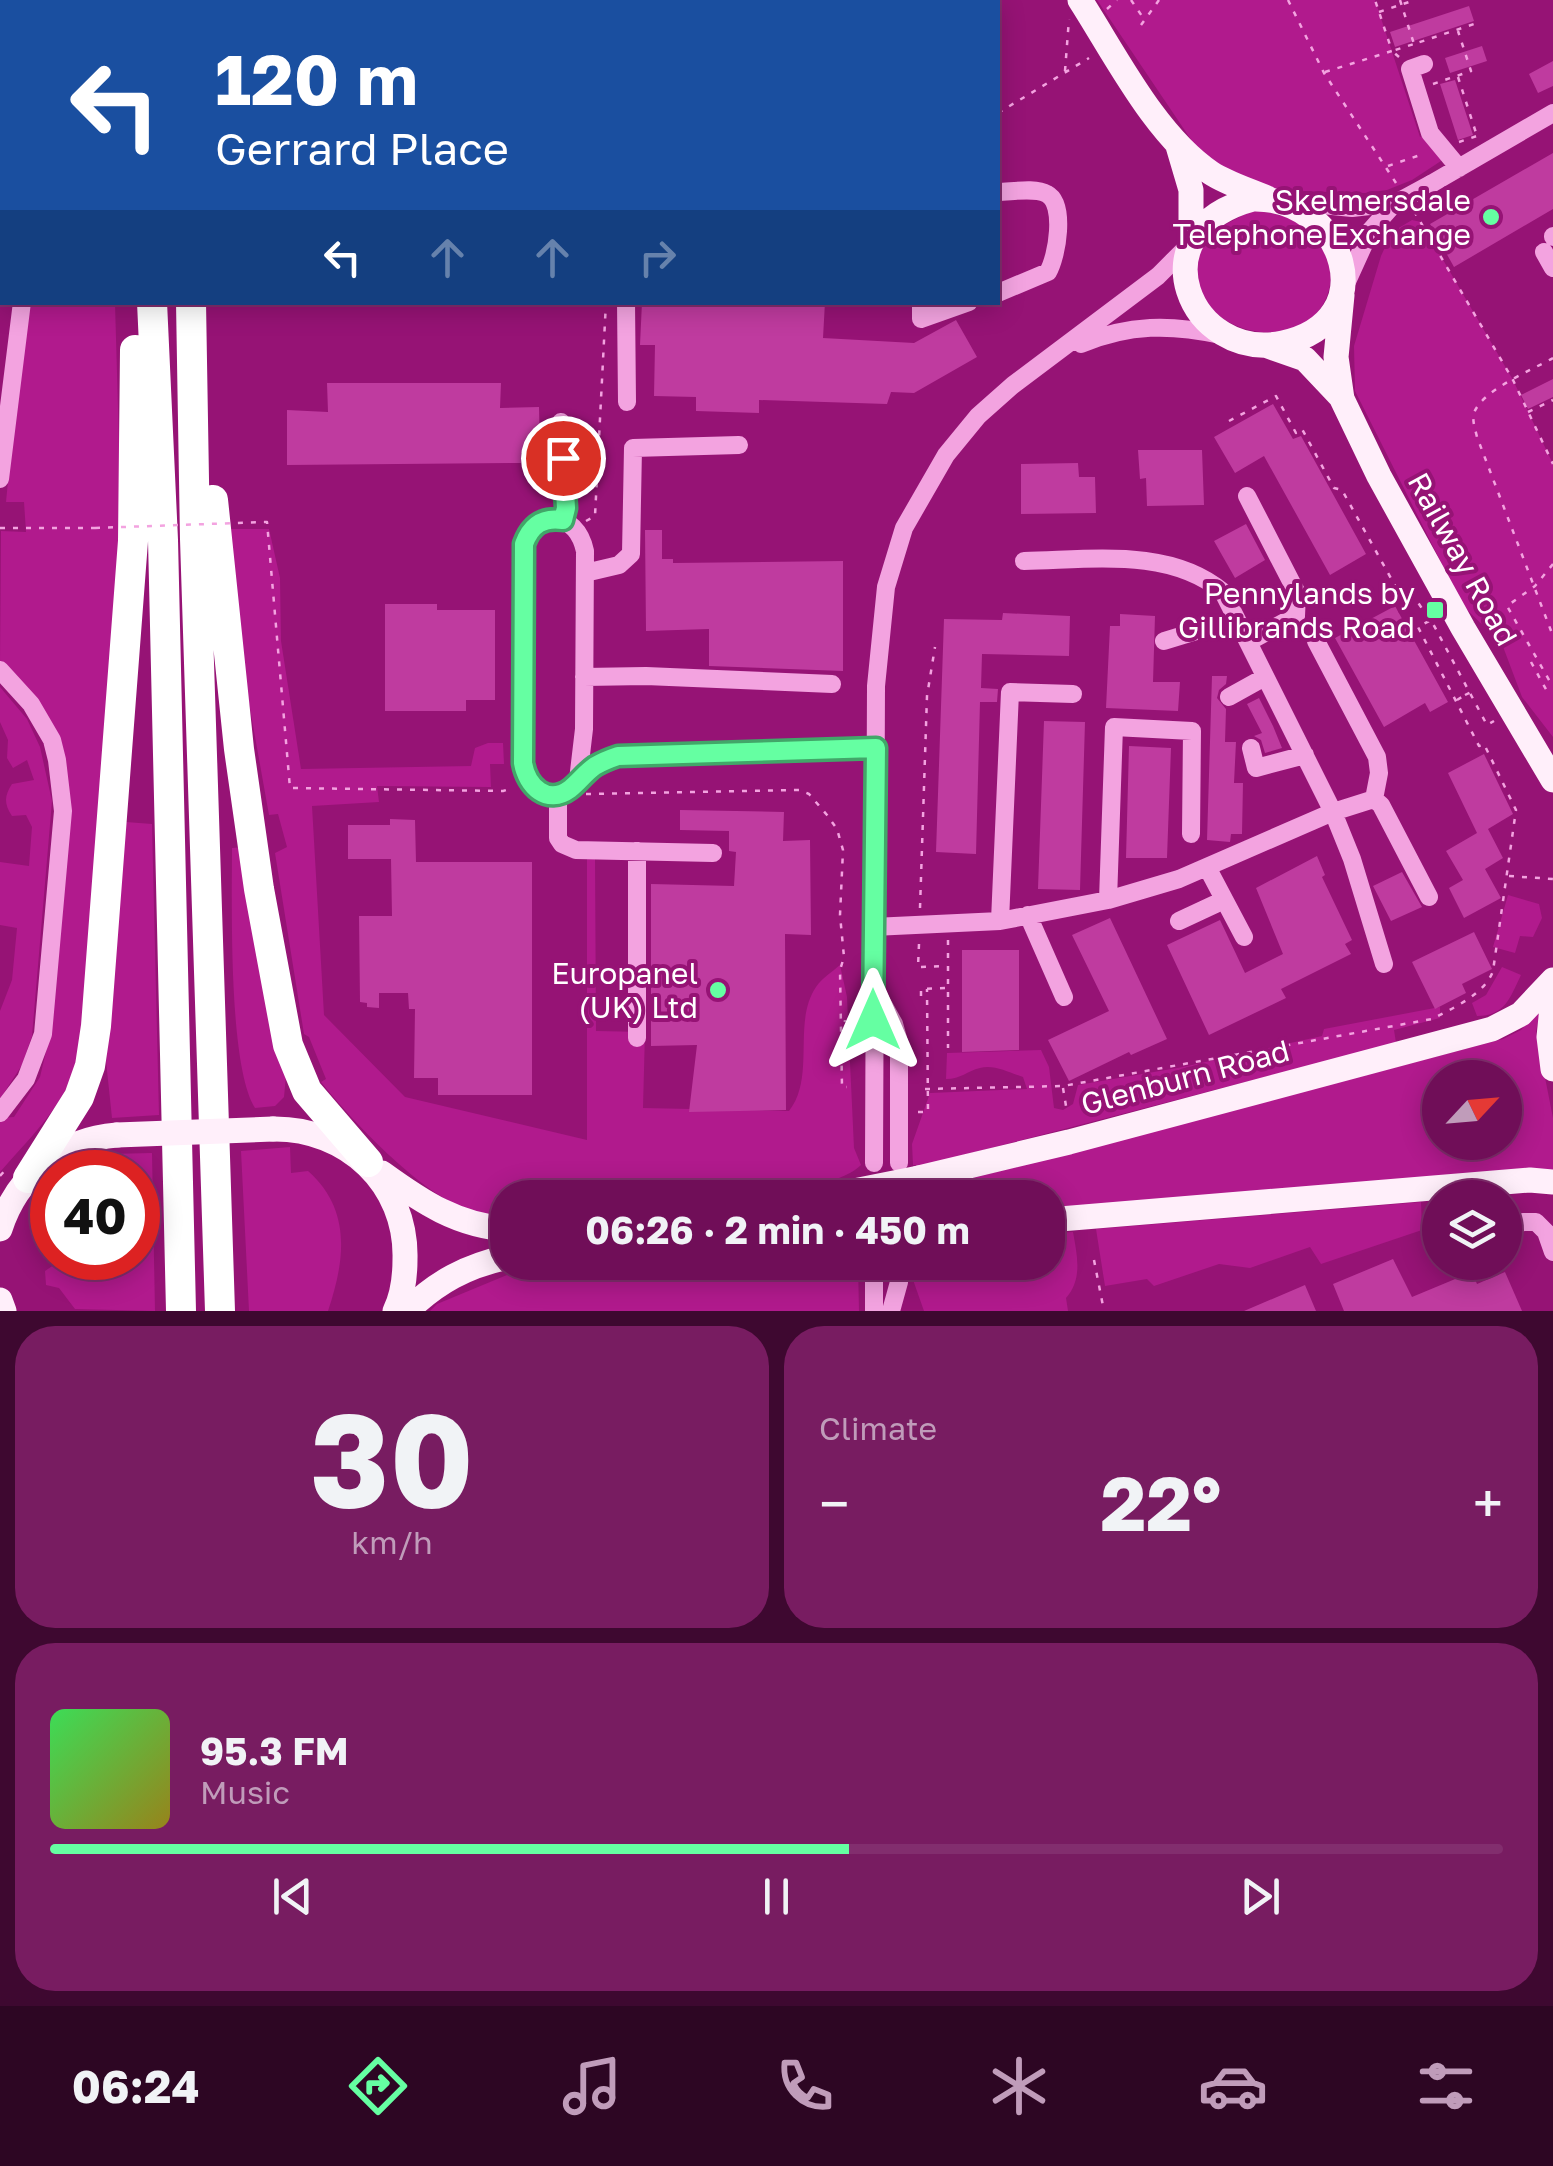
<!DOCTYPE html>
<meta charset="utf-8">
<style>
body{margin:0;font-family:"Golos Text",sans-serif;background:#781c61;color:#f1f3f6;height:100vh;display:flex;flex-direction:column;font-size:38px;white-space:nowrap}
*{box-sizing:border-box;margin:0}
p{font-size:32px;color:#c09cba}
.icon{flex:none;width:55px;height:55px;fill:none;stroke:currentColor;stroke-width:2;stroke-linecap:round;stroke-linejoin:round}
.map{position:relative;height:1311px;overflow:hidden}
.sheet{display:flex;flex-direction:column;gap:15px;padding:15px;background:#3e0830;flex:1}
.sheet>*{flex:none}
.hud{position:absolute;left:0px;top:0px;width:1000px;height:305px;box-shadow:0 5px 25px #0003,0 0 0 2px #822e6e;background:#1a4fa0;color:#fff;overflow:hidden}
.needle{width:65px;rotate:64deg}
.tools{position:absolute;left:1422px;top:1060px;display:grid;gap:20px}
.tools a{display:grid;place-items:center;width:100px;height:100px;border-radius:50%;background:#700e58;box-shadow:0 5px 25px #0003,0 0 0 2px #822e6e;font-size:50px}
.speed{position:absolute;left:30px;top:1150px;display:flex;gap:20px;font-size:50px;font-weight:700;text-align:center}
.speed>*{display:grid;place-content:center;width:130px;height:130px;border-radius:50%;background:#700e58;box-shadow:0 5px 25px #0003,0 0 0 2px #822e6e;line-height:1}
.speed .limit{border:15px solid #d22;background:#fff;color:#111}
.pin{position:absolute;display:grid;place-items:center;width:85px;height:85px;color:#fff;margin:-42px;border:5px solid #fff;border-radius:50%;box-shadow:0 2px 10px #0007}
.me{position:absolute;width:110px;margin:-55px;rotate:0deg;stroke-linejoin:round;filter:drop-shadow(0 0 8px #0008)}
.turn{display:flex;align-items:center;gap:35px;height:210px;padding:0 50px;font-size:45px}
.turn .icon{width:130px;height:130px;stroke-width:2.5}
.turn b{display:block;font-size:70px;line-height:85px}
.lanes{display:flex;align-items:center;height:95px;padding:0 50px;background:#0003;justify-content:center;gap:50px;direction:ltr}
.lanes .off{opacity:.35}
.big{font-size:75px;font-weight:700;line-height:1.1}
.sheet .widget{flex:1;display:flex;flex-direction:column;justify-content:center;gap:15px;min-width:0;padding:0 35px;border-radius:40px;background:#781c61}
.sheet .dial{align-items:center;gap:0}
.dial b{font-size:130px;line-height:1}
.song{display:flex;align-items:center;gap:30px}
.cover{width:120px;height:120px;border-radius:15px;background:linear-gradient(135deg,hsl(130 70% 55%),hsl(50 70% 35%))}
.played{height:10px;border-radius:5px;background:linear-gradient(90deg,#65ffa2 55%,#822e6e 55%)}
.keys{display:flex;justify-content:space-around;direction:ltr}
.heat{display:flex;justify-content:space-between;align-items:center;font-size:55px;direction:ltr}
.sheet .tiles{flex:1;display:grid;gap:15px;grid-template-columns:1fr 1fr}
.widget:last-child{grid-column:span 2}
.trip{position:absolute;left:490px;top:1180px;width:575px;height:100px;border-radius:40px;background:#700e58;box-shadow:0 5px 25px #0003,0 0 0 2px #822e6e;font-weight:700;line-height:100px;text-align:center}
.menu{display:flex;height:160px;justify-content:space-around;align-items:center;background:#2d0623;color:#c09cba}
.menu .icon{width:70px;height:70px}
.menu .current{color:#65ffa2}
.menu b{font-size:45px;color:#f1f3f6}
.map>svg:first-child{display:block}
</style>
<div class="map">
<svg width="1553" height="1311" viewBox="0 0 1553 1311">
<rect width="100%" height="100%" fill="#961375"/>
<path fill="#b11a8d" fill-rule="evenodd" d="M 1097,0 L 1375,0 L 1420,137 L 1430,133 L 1444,159 L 1412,180 L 1387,190 L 1365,193 L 1264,190 L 1231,173 L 1196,147 Z
M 1251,211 C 1282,212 1306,222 1324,248 C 1330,257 1332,273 1330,285 C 1317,358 1197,342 1196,269 C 1196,258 1205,244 1209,233 Z
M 1412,220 L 1421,222 L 1513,380 L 1553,464 L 1553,737 L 1522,697 L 1502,644 L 1463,606 L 1355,391 L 1354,346 L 1381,256 L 1392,232 Z
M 25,303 L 115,303 L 120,478 L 119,577 L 83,1045 C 69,1101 36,1131 0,1172 L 0,1118 L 14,1117 L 40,1077 L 49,1039 L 61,763 L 0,661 L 1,531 L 26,532 L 24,502 L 6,502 Z
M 229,529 L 269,529 L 280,578 L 281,641 L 301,769 L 471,766 L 475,748 L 488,743 L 503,743 L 504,764 L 490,764 L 491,787 L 377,786 L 379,802 L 312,806 L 324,1015 L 405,1097 L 587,1140 L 587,857 L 595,856 L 596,1031 L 645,1032 L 643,1108 L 789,1111 C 816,1077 792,1022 816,987 C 822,978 832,972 840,965 L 847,997 L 854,1148 L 861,1165 C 815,1210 578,1197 508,1198 L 507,1217 L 502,1217 C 489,1215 476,1213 463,1208 C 417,1189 353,1122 321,1082 L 326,1079 L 309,1037 L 304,1034 L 275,853 L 287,847 L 278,814 L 269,815 L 239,647 Z
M 0,687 L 27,719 L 40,747 L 52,801 L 32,1036 L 22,1065 L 0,1099 L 0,1011 L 12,980 L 17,928 L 0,925 L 0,862 L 29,866 L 32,827 L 26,815 L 12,816 C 4,804 4,796 12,784 L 34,780 L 27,760 L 13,768 L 7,758 L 8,740 L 0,722 Z
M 126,822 L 152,824 L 159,1115 L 112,1118 L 106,1061 Z
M 244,847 L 286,1076 L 284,1097 L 275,1106 L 255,1108 C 228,1065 232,904 232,848 Z
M 1508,895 L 1539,904 L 1542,918 L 1533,937 L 1520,936 L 1515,953 L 1493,947 Z
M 1502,967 L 1521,975 C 1510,998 1505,1016 1477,1016 L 1472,1003 L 1486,995 Z
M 1440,1007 L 1440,1018 L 1394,1030 L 1396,1043 L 921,1166 L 913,1165 L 912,1144 L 930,1093 L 1027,1089 L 1023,1077 C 1010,1073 994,1064 980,1068 C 967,1071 961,1079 946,1079 L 947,1053 L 1041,1050 L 1049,1067 L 1054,1108 L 1063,1110 L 1073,1104 L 1078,1085 L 1183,1067 L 1322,1036 L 1324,1029 Z
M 1540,1010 L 1536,1032 L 1553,1118 L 1553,1176 L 1048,1211 L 1048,1198 L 924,1197 L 924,1191 L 1503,1039 L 1521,1030 ZM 1440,1078 L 1505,1078 L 1505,1142 L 1440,1142 Z
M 290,1147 L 291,1173 L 308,1171 C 352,1210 345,1260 328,1311 L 249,1311 L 241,1151 Z
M 152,1153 L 155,1311 L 75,1309 L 59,1288 L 46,1285 L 45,1271 L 64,1258 L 74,1262 L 86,1258 L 138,1258 L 138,1172 L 66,1172 L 109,1154 Z
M 1421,1202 L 1422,1230 L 1321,1264 L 1310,1247 L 1250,1268 L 1219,1264 L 1154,1286 L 1147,1279 L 1105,1286 L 1096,1229 Z
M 1073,1232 C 1077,1255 1083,1279 1066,1298 L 1068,1311 L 924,1311 L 912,1277 L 913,1263 L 1048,1262 L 1048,1233 Z
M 658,1263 L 858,1263 L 859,1311 L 430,1311 L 437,1304 L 507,1275 Z"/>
<path fill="#bf3b9f" d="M 1469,6 L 1474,21 L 1395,47 L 1390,32 Z
M 1482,46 L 1487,61 L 1450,73 L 1445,58 Z
M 1553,61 L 1553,86 L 1538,93 L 1529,74 Z
M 1455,80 L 1473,135 L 1458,140 L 1440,84 Z
M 1553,153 L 1553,209 L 1454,267 L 1430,224 Z
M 642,302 L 825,302 L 823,338 L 914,343 L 956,320 L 977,357 L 914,393 L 891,392 L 887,404 L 759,400 L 759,413 L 696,411 L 696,397 L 654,396 L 655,345 L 640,345 Z
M 1553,379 L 1553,397 L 1528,409 L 1521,395 Z
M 327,383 L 501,383 L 500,408 L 539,407 L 540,453 L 521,453 L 521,463 L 287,465 L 287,410 L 328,412 Z
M 1273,404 L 1293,439 L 1301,436 L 1366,554 L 1330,575 L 1264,456 L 1235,473 L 1214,437 Z
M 1138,450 L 1202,450 L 1204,505 L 1147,506 L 1146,478 L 1140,479 Z
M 1078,463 L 1079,477 L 1095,477 L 1096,513 L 1021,514 L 1021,464 Z
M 1246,524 L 1265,560 L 1235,578 L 1214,541 Z
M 645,530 L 662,530 L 662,559 L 673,559 L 673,563 L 843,561 L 843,671 L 709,666 L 709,629 L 646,631 Z
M 385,604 L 437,604 L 437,610 L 495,610 L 495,700 L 466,700 L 466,711 L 385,711 Z
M 1395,606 L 1448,702 L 1430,712 L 1425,703 L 1384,727 L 1335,638 Z
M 1003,613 L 1070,616 L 1069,656 L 982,654 L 981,688 L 998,689 L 997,702 L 980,702 L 976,854 L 936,852 L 944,619 L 1002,620 Z
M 1120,614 L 1155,616 L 1153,682 L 1180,682 L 1178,711 L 1106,708 L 1110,626 L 1120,626 Z
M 1212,676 L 1227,676 L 1226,684 L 1219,690 L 1217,698 L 1226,709 L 1225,742 L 1236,742 L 1234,783 L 1243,783 L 1242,834 L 1231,834 L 1230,842 L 1207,840 Z
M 1259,698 L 1273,726 L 1282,748 L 1265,753 L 1261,740 L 1254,736 L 1262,733 L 1247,704 Z
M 1044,721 L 1085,722 L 1080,890 L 1038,889 Z
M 1129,746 L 1171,748 L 1167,858 L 1126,858 Z
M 1484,754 L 1513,814 L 1488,829 L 1503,858 L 1485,869 L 1501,898 L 1464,918 L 1449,888 L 1463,880 L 1446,851 L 1477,833 L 1448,773 Z
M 680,810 L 784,812 L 783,841 L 810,840 L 811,935 L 785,934 L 786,1110 L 689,1112 L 697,1045 L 651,1046 L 651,884 L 734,886 L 736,852 L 729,851 L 729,831 L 680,830 Z
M 390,819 L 415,820 L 416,862 L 532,862 L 532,1095 L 438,1095 L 438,1078 L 414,1078 L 415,1009 L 409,1009 L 408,993 L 379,993 L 379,1008 L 367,1007 L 367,1003 L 360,1002 L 359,916 L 392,916 L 391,859 L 348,859 L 348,825 L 390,825 Z
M 1317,856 L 1325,875 L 1322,877 L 1352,940 L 1345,944 L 1351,954 L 1281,989 L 1286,998 L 1209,1035 L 1167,945 L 1220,920 L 1245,973 L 1283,954 L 1256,888 Z
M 1402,872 L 1422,907 L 1391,921 L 1373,886 Z
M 1110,918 L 1167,1039 L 1131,1055 L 1129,1052 L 1069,1081 L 1048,1040 L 1109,1011 L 1072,935 Z
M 1474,932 L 1492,969 L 1462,984 L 1466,993 L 1435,1009 L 1412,962 Z
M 962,950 L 1019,950 L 1019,1050 L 962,1052 Z
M 1393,1259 L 1412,1297 L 1472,1272 L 1477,1284 L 1505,1272 L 1522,1311 L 1344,1311 L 1333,1284 Z
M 1305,1285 L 1316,1311 L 1244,1311 Z"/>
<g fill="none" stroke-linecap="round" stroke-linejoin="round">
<path stroke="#f3a3e0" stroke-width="2.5" stroke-dasharray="5 8" stroke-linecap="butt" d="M 1131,0 L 1144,19
M 1288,0 L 1324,73 L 1396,183
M 1400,0 L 1414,44 L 1477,23
M 1107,9 L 1117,0
M 1379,12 L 1415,0
M 1141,25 L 1159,0
M 1399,57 L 1392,51 L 1414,44
M 1065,71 L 1069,19
M 1325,72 L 1392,51 L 1375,0
M 1458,77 L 1477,136
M 1433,84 L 1471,71 L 1458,31
M 998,113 L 1089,58
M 1459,142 L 1480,135
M 1388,166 L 1423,154
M 1414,211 L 1513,380 L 1553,464
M 1553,358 C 1532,370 1482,390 1474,413 C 1472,421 1475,428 1477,437 L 1553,636
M 1528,412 L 1553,400
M 1229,421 L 1276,396 L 1296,433 L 1302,429 L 1334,488 L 1342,490 L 1403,600 L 1413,595 L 1429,619
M 586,521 L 595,516 L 606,302
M 264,522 L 267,522 L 290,788 L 503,791 L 513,788
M 0,528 L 95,528
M 1553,564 L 1535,586 L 1507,606 L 1553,687
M 1531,662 L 1548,693
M 1457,700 L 1465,695
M 586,794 L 799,790 L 809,794 L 827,815 L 837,829 L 843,850 L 840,915 L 844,957 L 840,970 L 842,1087 L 847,1087
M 1509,876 L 1553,879
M 920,908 L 927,696 L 935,647
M 948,940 L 948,1048
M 919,944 L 918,967 L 947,966
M 921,996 L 921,989 L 947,988
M 843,1048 L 845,1020
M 1063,1088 L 1066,1106
M 925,1089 L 1063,1086 L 1432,1019 C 1453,1008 1485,994 1493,971 L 1516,810 L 1484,744 L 1479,746 L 1418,627 L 1431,620 L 1487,725 L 1494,721
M 918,1112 L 928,1112 L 927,989
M 0,1176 L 8,1167
M 754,1198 L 798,1190
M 1094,1260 L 1104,1311"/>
<path stroke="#f3a3e0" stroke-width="18" d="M 55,2 L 55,0
M 626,2 L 626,0
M 974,2 L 974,0
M 1424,64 L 1410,69 L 1430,133 L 1459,168
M 1431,184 L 1553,113
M 998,192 C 1011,192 1035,187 1047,194 C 1066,204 1057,257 1048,272 L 998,293
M 0,198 L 2,199
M 1293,202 L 1352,208 L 1396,203
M 1553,236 L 1553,237
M 1544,252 L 1553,268
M 1345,286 L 1370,231 L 1392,206
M 626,302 L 627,402
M 921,302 L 921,319 L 969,302
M 1081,344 C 1129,324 1171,324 1221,335
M 561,422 L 566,508 L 563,520
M 0,479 L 22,302
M 1247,496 L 1297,593 L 1296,616 L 1248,642
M 553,518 C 572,521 581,533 585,551 L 584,729 L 578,780 C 557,806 528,794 523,763 L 524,544 L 538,523 Z
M 1024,561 C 1090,560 1169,547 1223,592 L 1333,812 L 1352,859 L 1384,964
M 585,573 L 619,565 L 631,554 L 633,448 L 739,445
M 1164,641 L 1236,619
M 1316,641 L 1377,757 L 1379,773 L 1374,799
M 0,670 L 31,704 L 52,740 L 57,760 L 63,811 L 43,1034 L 26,1079 L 0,1113
M 584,677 L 646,676 L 832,684
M 1229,697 L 1265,677
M 1251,748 L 1256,768 L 1305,755
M 578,780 L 596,765 L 618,756 L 876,749
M 558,795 L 558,838 L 562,844 L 576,850 L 713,853
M 1207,867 L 1244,937
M 1108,900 L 1114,727 L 1192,731 L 1191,834
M 1028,915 L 1064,997
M 1000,921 L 1010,692 L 1073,694
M 1179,921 L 1224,900
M 873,927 L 1000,921 L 1108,900 L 1179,879 L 1333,812 L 1374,799 L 1381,805 L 1429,897
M 875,990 L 894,1024 L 899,1042 L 899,1163
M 637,1038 L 637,851
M 874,1163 L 876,686 L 886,587 L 904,528 L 946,455 L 978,416 L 1013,385 L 1158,276 L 1189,245
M 1505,1229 L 1523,1222 L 1536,1222 L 1546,1232 L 1553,1252
M 874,1262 L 874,1311
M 891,1311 L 899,1282 L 900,1262"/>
<path stroke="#ffeffa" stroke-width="25" d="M 1080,0 C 1116,56 1155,135 1211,173 C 1228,184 1249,190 1267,198
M 1178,146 L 1191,190 L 1191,239
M 1253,199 C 1345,197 1385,321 1283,343 C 1191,363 1133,231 1253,199 Z
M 1342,295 L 1336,357 L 1342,399 L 1379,476 L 1463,628 L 1553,780
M 1268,346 L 1305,359 L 1339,395
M 1553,997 L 1549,1037 L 1553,1069
M 273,1129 C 347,1128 407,1184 405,1259 C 405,1277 403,1295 395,1311
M 382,1173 C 422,1202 458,1226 508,1229
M 919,1178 L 1069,1142 L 1492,1029 L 1521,1014 L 1553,980
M 816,1198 L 849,1192
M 1048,1220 L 1530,1180 L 1553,1182
M 0,1229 C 17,1176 61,1139 117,1135
M 0,1300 L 4,1311
M 407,1311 C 437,1282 466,1266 508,1257"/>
<path stroke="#fff" stroke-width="30" d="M 130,0 L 130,2
M 177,0 L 178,2
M 152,302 L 163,540 L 181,1311
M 191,302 L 195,539 L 220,1311
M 213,500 L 239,749 L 259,889 L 288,1045 L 307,1091 L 368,1162
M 28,1178 L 79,1097 L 90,1066 L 96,1026 L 133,541 L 135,350"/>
<path stroke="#f3a3e0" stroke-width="2.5" stroke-dasharray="5 8" stroke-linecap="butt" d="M 95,528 L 264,522
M 1465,695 L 1475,690"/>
<path stroke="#f3a3e0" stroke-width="18" d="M 1396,203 L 1431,184"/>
<path stroke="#ffeffa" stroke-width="25" d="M 117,1135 L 273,1129
M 849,1192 L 919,1178"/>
</g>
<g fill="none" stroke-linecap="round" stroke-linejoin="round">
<g stroke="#42a669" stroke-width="25">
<path id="route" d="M 563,458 L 566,508 L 563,520 C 543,517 531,525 524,544 L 523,763 C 527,786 547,806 570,789 C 579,782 585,773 595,766 C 602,762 609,759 618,756 L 876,748 L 873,1020"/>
</g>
<use href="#route" stroke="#65ffa2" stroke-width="18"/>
</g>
<g fill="#65ffa2" stroke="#961375" stroke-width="4">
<circle cx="1491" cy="217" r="10"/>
<rect x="1425" y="600" width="20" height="20" rx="5"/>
<circle cx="718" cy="990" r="10"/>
</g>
<g text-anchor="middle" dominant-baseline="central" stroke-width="8" stroke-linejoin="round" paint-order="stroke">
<g font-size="30" fill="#fff" stroke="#961375" text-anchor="end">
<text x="1471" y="200">Skelmersdale<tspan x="1471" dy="34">Telephone Exchange</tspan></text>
<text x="1415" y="593">Pennylands by<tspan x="1415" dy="34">Gillibrands Road</tspan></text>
<text x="698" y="973">Europanel<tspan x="698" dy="34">(UK) Ltd</tspan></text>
</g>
<g font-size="30" fill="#fff" stroke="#961375">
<text transform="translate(1463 559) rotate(61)">Railway Road</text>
<text transform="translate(1185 1077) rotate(-15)">Glenburn Road</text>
</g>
</g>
</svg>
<div class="tools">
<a><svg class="needle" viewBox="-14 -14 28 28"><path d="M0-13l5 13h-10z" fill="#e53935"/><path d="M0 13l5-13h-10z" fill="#c09cba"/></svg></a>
<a><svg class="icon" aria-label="layers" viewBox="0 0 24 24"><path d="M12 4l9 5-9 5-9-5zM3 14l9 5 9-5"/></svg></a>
</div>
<div class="speed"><div class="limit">40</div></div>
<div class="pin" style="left:563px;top:458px;background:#d93025"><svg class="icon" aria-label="arrive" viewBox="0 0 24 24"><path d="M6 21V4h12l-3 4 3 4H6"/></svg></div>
<svg class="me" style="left:873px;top:1020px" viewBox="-20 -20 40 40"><path d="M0-17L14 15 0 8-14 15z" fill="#65ffa2" stroke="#fff" stroke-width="4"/></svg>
<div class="trip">06:26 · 2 min · 450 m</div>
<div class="hud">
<div class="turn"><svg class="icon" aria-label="left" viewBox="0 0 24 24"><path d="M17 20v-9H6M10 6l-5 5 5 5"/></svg><div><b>120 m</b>Gerrard Place</div></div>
<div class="lanes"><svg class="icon" aria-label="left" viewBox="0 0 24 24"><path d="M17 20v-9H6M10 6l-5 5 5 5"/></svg><svg class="icon off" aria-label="ahead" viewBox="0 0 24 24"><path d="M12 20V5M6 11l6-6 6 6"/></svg><svg class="icon off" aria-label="ahead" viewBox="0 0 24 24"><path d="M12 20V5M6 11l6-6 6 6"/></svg><svg class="icon off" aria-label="right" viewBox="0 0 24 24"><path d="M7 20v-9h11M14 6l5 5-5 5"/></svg></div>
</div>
</div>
<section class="sheet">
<div class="tiles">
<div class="widget dial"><b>30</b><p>km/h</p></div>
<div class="widget"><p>Climate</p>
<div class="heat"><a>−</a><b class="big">22°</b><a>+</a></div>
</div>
<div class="widget">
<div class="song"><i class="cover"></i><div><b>95.3 FM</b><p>Music</p></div></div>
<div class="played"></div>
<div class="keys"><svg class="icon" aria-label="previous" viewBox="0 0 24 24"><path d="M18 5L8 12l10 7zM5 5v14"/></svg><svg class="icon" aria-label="pause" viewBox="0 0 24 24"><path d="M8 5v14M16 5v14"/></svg><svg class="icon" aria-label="next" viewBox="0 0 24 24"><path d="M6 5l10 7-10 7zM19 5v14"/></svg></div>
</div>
</div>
</section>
<nav class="menu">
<b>06:24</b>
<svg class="icon current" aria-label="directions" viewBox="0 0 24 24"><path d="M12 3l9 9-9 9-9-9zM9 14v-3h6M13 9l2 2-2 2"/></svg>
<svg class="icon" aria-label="music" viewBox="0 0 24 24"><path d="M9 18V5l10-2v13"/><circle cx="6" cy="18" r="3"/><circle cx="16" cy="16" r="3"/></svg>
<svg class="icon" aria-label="phone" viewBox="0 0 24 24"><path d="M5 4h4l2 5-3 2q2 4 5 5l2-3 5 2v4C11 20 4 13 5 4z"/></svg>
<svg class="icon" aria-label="climate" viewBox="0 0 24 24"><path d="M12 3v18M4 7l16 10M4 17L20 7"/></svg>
<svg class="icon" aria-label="car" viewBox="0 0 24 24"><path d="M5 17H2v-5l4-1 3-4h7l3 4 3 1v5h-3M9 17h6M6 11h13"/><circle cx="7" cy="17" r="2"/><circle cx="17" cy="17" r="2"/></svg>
<svg class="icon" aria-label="filters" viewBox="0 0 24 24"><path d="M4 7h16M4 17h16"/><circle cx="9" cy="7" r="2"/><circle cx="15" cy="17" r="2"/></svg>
</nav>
